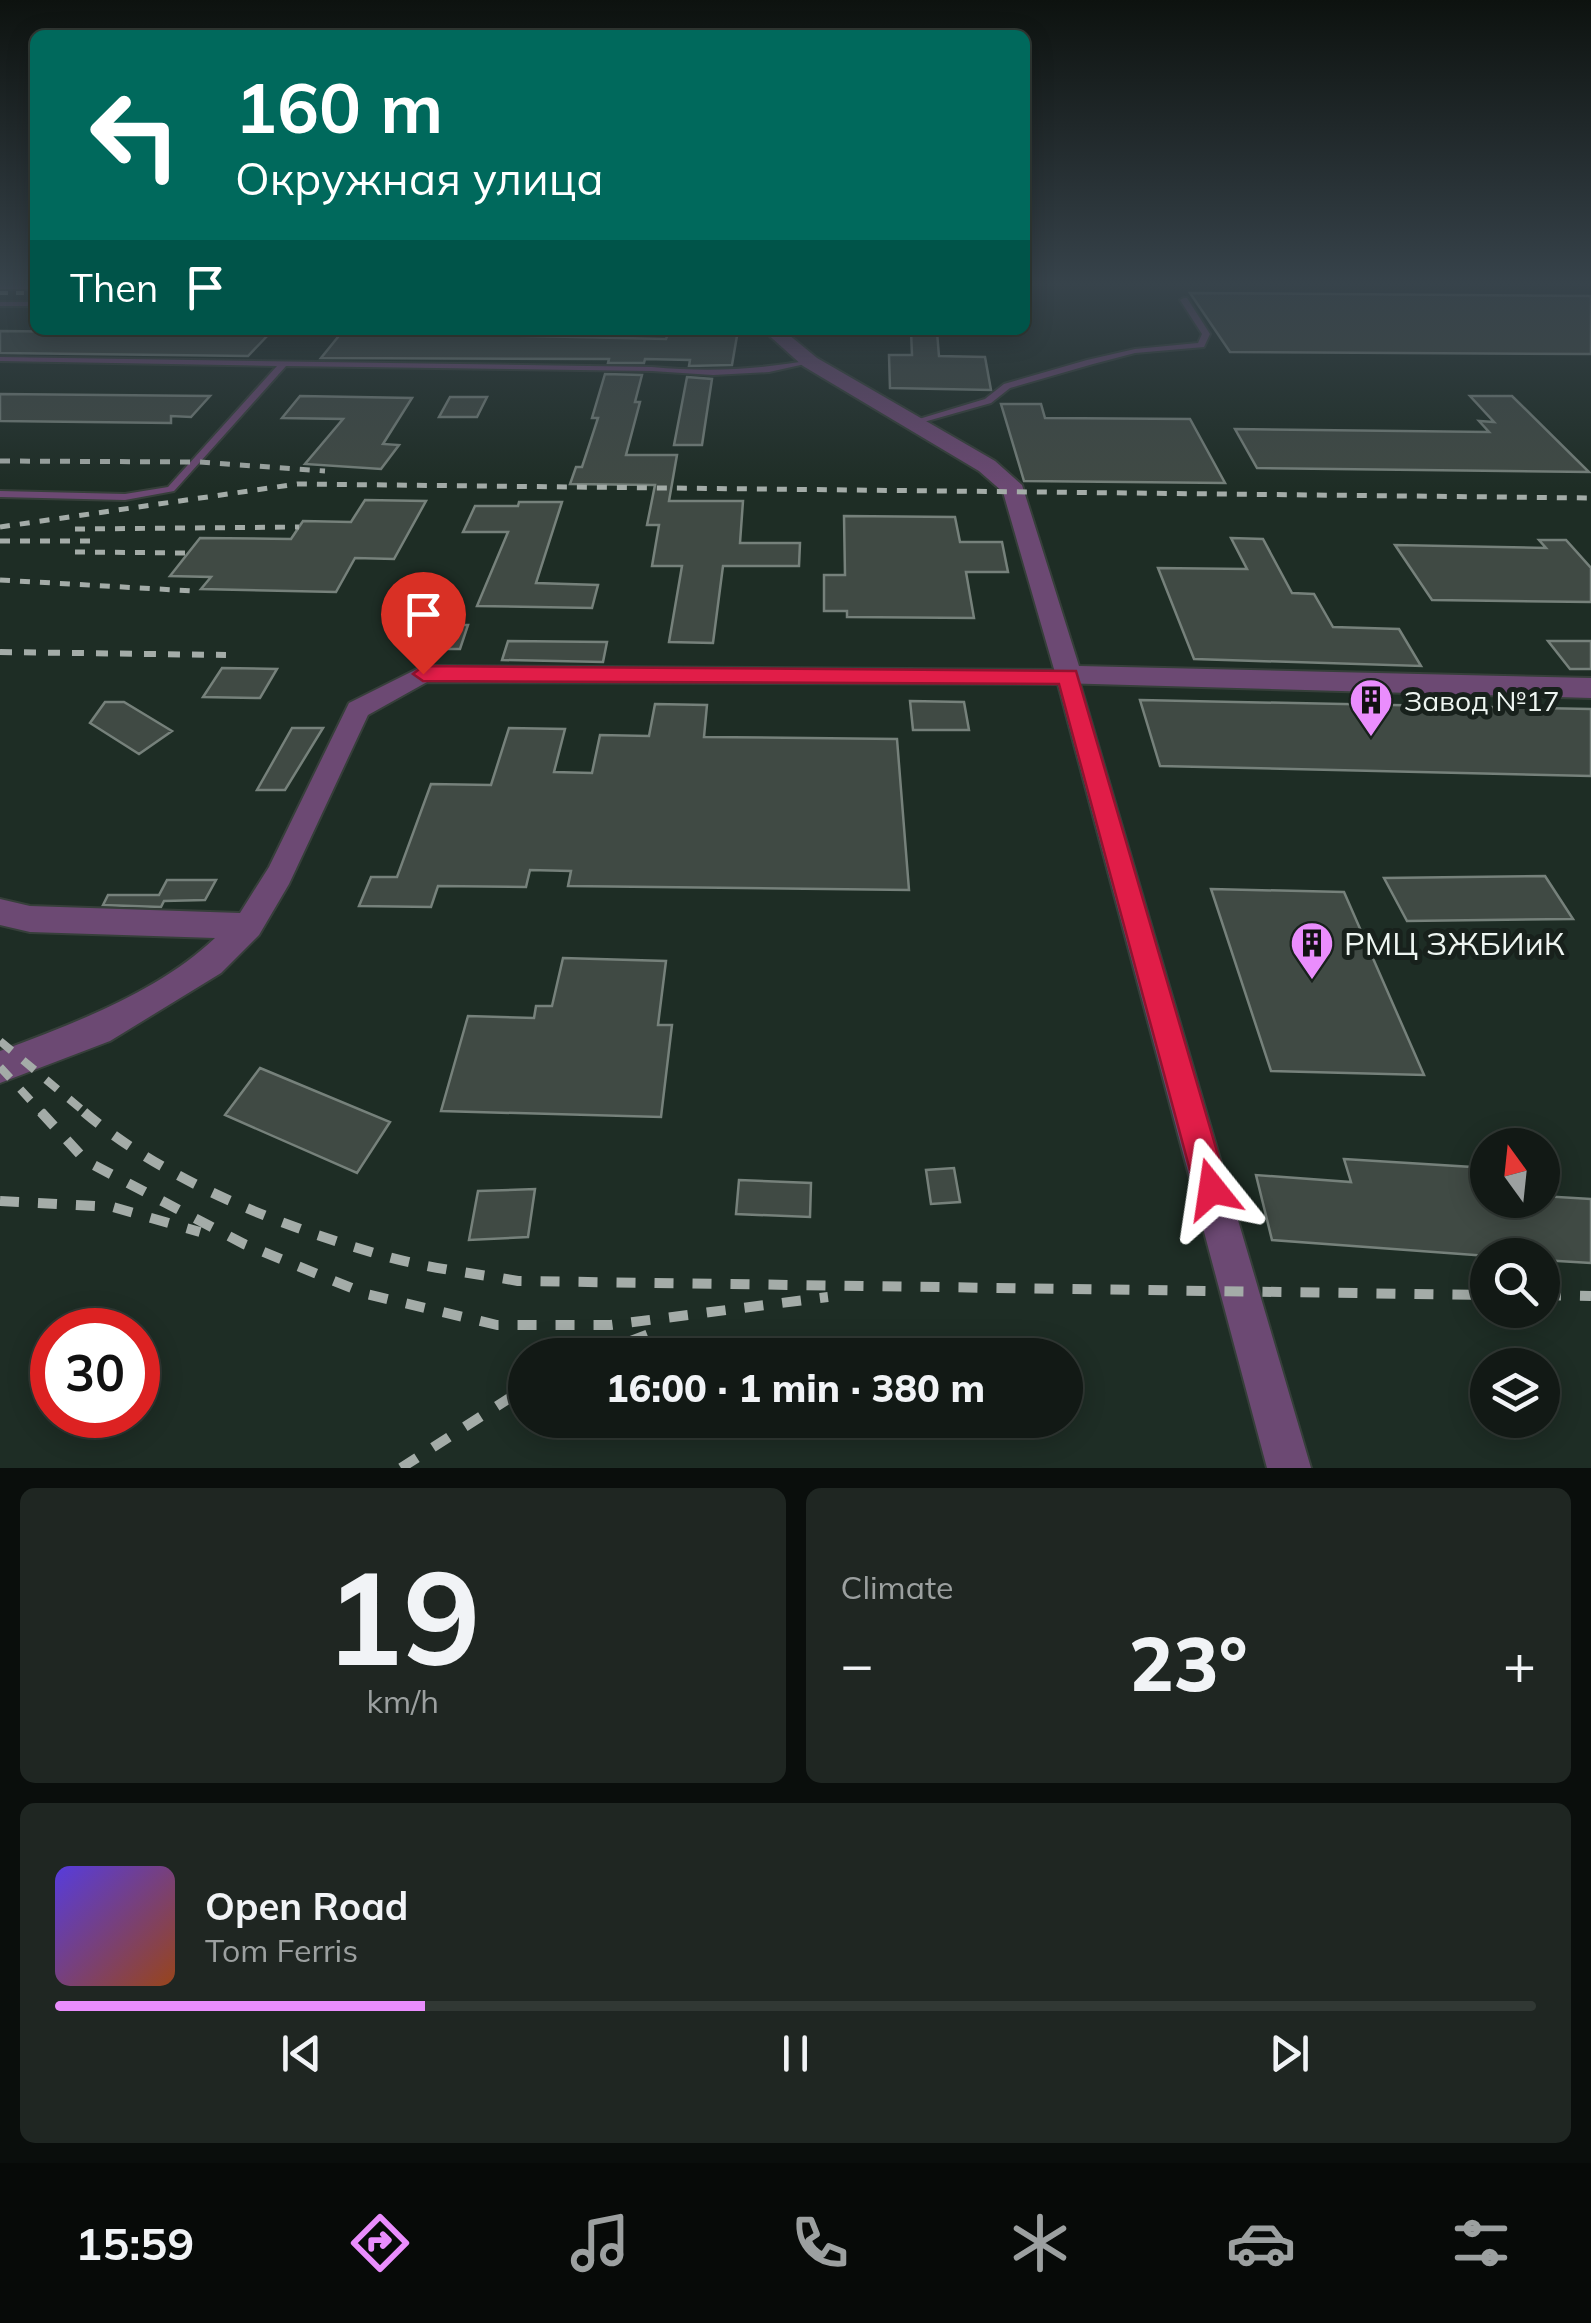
<!DOCTYPE html>
<meta charset="utf-8">
<style>
body{margin:0;font-family:Mulish,sans-serif;background:#1f2622;color:#f1f3f6;height:100vh;display:flex;flex-direction:column;font-size:38px;white-space:nowrap}
*{box-sizing:border-box;margin:0}
p{font-size:32px;color:#9ca0a0}
.icon{flex:none;width:55px;height:55px;fill:none;stroke:currentColor;stroke-width:2;stroke-linecap:round;stroke-linejoin:round}
.map{position:relative;height:1468px;overflow:hidden}
.drawer{display:flex;flex-direction:column;gap:20px;padding:20px;background:#0a0e0c;flex:1}
.drawer>*{flex:none}
.top-card{position:absolute;left:30px;top:30px;width:1000px;height:305px;border-radius:15px;box-shadow:0 5px 25px #0003,0 0 0 2px #313834;background:#00695c;color:#fff;overflow:hidden}
.needle{width:65px;rotate:345deg}
.controls{position:absolute;left:1470px;top:1128px;display:grid;gap:20px}
.controls a{display:grid;place-items:center;width:90px;height:90px;border-radius:50%;background:#121915;box-shadow:0 5px 25px #0003,0 0 0 2px #313834;font-size:50px}
.speed{position:absolute;left:30px;top:1308px;display:flex;gap:20px;font-size:50px;font-weight:700;text-align:center}
.speed>*{display:grid;place-content:center;width:130px;height:130px;border-radius:50%;background:#121915;box-shadow:0 5px 25px #0003,0 0 0 2px #313834;line-height:1}
.speed .limit{border:15px solid #d22;background:#fff;color:#111}
.pin{position:absolute;display:grid;place-items:center;width:85px;height:85px;color:#fff;margin:-102px -42px;border-radius:50% 50% 50% 0;rotate:-45deg;box-shadow:0 0 10px #0007}
.pin .icon{rotate:45deg}
.me{position:absolute;width:110px;margin:-55px;rotate:345deg;stroke-linejoin:round;filter:drop-shadow(0 0 8px #0008)}
.turn{display:flex;align-items:center;gap:35px;height:210px;padding:0 40px;font-size:45px}
.turn .icon{width:130px;height:130px;stroke-width:2.5}
.turn b{display:block;font-size:70px;line-height:85px}
.then{display:flex;align-items:center;height:95px;padding:0 40px;background:#0003;gap:20px;font-size:38px}
.big{font-size:75px;font-weight:800;line-height:1.1}
.drawer .tile{flex:1;display:flex;flex-direction:column;justify-content:center;gap:15px;min-width:0;padding:0 35px;border-radius:15px;background:#1f2622}
.drawer .dial{align-items:center;gap:0}
.dial b{font-size:130px;line-height:1}
.song{display:flex;align-items:center;gap:30px}
.cover{width:120px;height:120px;border-radius:15px;background:linear-gradient(135deg,hsl(250 70% 55%),hsl(20 70% 35%))}
.played{height:10px;border-radius:5px;background:linear-gradient(90deg,#ea8dfd 25%,#313834 25%)}
.keys{display:flex;justify-content:space-around;direction:ltr}
.heat{display:flex;justify-content:space-between;align-items:center;font-size:55px;direction:ltr}
.drawer .tiles{flex:1;display:grid;gap:20px;grid-template-columns:1fr 1fr}
.tile:last-child{grid-column:span 2}
.trip{position:absolute;left:508px;top:1338px;width:575px;height:100px;border-radius:50px;background:#121915;box-shadow:0 5px 25px #0003,0 0 0 2px #313834;font-weight:800;line-height:100px;text-align:center}
.tab-bar{display:flex;height:160px;justify-content:space-around;align-items:center;background:#070a08;color:#9ca0a0}
.tab-bar .icon{width:70px;height:70px}
.tab-bar .on{color:#ea8dfd}
.tab-bar b{font-size:45px;color:#f1f3f6}
.map>svg:first-child{display:block}
</style>
<div class="map">
<svg width="1591" height="1468" viewBox="0 0 1591 1468">
<rect width="100%" height="100%" fill="#18211c"/>
<path fill="#1e2d25" fill-rule="evenodd" d="M 0,283 L 35,283 L 35,330 L 1025,330 L 1025,283 L 1591,283 L 1591,1468 L 0,1468 ZM 1488,1145 L 1542,1145 L 1542,1200 L 1488,1200 ZM 1488,1255 L 1542,1255 L 1542,1310 L 1488,1310 ZM 52,1330 L 138,1330 L 138,1415 L 52,1415 ZM 525,1355 L 1065,1355 L 1065,1420 L 525,1420 ZM 1488,1365 L 1542,1365 L 1542,1420 L 1488,1420 Z"/>
<path fill="#404a44" stroke="#76817b" stroke-width="2.5" d="M 1190,293 L 1591,296 L 1591,354 L 1230,352 Z
M 712,330 L 738,330 L 732,365 L 689,366 L 690,360 L 645,359 L 644,363 L 608,363 L 609,359 L 321,358 L 342,332 L 666,339 L 668,334 L 711,335 Z
M 0,331 L 269,334 L 248,356 L 0,353 Z
M 911,331 L 937,332 L 939,356 L 985,357 L 991,390 L 890,388 L 889,355 L 912,355 Z
M 605,374 L 642,375 L 635,402 L 640,402 L 626,455 L 677,455 L 669,501 L 743,501 L 740,543 L 800,543 L 799,566 L 723,566 L 713,643 L 669,642 L 682,566 L 652,566 L 659,525 L 647,525 L 655,485 L 570,484 L 576,467 L 582,467 L 598,418 L 592,418 Z
M 687,377 L 712,379 L 702,445 L 674,445 Z
M 0,394 L 210,396 L 191,417 L 171,416 L 171,423 L 0,421 Z
M 300,396 L 412,398 L 383,444 L 399,445 L 381,469 L 305,464 L 343,419 L 282,418 Z
M 1470,396 L 1512,396 L 1589,472 L 1257,468 L 1235,429 L 1489,432 L 1479,421 L 1494,422 Z
M 450,397 L 487,397 L 477,417 L 439,417 Z
M 1001,404 L 1041,404 L 1045,418 L 1190,419 L 1225,483 L 1024,481 Z
M 365,500 L 426,501 L 394,559 L 355,558 L 336,592 L 201,589 L 211,577 L 170,576 L 200,538 L 291,539 L 303,521 L 351,522 Z
M 519,502 L 562,502 L 536,583 L 598,585 L 592,608 L 477,606 L 508,532 L 463,532 L 475,506 L 518,506 Z
M 844,516 L 955,517 L 960,542 L 1002,542 L 1008,572 L 966,572 L 974,618 L 847,617 L 847,611 L 824,611 L 824,575 L 845,575 Z
M 1231,538 L 1263,539 L 1292,593 L 1314,594 L 1333,627 L 1399,629 L 1421,666 L 1194,659 L 1158,568 L 1247,569 Z
M 1539,540 L 1566,540 L 1591,568 L 1591,602 L 1432,600 L 1395,545 L 1546,548 Z
M 445,625 L 468,625 L 460,649 L 436,649 Z
M 508,641 L 607,642 L 603,662 L 502,660 Z
M 1548,641 L 1591,641 L 1591,669 L 1570,669 Z
M 222,668 L 277,669 L 260,698 L 203,697 Z
M 1140,700 L 1591,709 L 1591,776 L 1160,766 Z
M 910,701 L 964,702 L 969,730 L 913,730 Z
M 105,702 L 124,702 L 172,731 L 139,754 L 90,723 Z
M 655,704 L 707,705 L 704,737 L 897,739 L 909,890 L 568,886 L 571,871 L 530,870 L 526,887 L 438,886 L 431,907 L 359,906 L 371,877 L 397,877 L 431,784 L 491,785 L 509,728 L 565,729 L 554,772 L 592,773 L 600,735 L 649,736 Z
M 292,728 L 323,728 L 285,790 L 257,790 Z
M 1545,876 L 1573,919 L 1407,921 L 1384,878 Z
M 167,880 L 216,880 L 205,900 L 164,901 L 161,907 L 103,905 L 108,895 L 159,895 Z
M 1211,889 L 1344,892 L 1424,1075 L 1271,1071 Z
M 563,958 L 666,961 L 658,1025 L 672,1025 L 661,1117 L 441,1111 L 468,1016 L 534,1018 L 536,1006 L 552,1006 Z
M 260,1068 L 390,1122 L 357,1173 L 225,1115 Z
M 1344,1159 L 1488,1168 L 1488,1200 L 1542,1200 L 1542,1196 L 1591,1199 L 1591,1263 L 1542,1260 L 1542,1255 L 1488,1256 L 1272,1240 L 1256,1175 L 1351,1182 Z
M 954,1168 L 960,1202 L 931,1204 L 926,1170 Z
M 739,1180 L 811,1183 L 810,1217 L 736,1214 Z
M 535,1189 L 528,1237 L 469,1240 L 478,1191 Z"/>
<g fill="none" stroke-linecap="round" stroke-linejoin="round">
<g stroke="#363f3a" stroke-width="4">
<path id="service" d="M 0,285 L 35,285 L 35,289 L 0,289 Z
M 1184,298 L 1187,298 L 1210,334 L 1204,347 L 1135,353 L 1093,364 L 1010,388 L 991,403 L 913,425 L 909,422 L 985,399 L 1004,384 L 1087,360 L 1135,349 L 1198,343 L 1202,334 L 1180,300 Z
M 0,302 L 35,302 L 35,306 L 0,306 Z
M 0,357 L 652,367 C 706,372 757,370 810,360 L 814,362 L 769,372 L 713,375 L 652,371 L 286,366 L 174,491 L 125,500 L 0,497 L 0,491 L 125,494 L 168,487 L 277,366 L 0,361 Z"/>
</g>
<g stroke="#363f3a" stroke-width="4">
<path id="minor" d="M 423,666 L 1076,670 L 1311,1468 L 1267,1468 L 1058,684 L 427,682 L 368,715 L 289,884 L 259,935 L 221,973 L 110,1041 L 0,1083 L 0,1051 C 73,1024 158,992 215,938 L 30,932 L 0,925 L 0,899 L 30,906 L 240,913 L 269,867 L 349,703 Z"/>
</g>
<g stroke="#363f3a" stroke-width="4">
<path id="tertiary" d="M 763,330 L 783,330 L 817,358 L 995,461 L 1022,485 L 1079,666 L 1591,678 L 1591,698 L 1058,683 L 1003,492 L 979,471 L 803,366 Z"/>
</g>
<use href="#service" fill="#6c4973" fill-rule="evenodd"/>
<use href="#minor" fill="#6c4973" fill-rule="evenodd"/>
<use href="#tertiary" fill="#6c4973" fill-rule="evenodd"/>
<path stroke="#a4aca8" stroke-width="4" stroke-dasharray="8 8" stroke-linecap="butt" d="M 0,293 L 35,293"/>
<path stroke="#a4aca8" stroke-width="5" stroke-dasharray="10 10" stroke-linecap="butt" d="M 0,461 L 199,462 L 325,471
M 0,527 L 297,484 L 1591,498
M 75,529 L 299,527
M 0,541 L 95,541
M 75,552 L 188,553
M 0,580 L 193,591"/>
<path stroke="#a4aca8" stroke-width="6" stroke-dasharray="12 12" stroke-linecap="butt" d="M 0,652 L 226,655"/>
<path stroke="#a4aca8" stroke-width="8" stroke-dasharray="15 15" stroke-linecap="butt" d="M 0,1041 L 87,1114
M 0,1067 L 43,1114"/>
<path stroke="#a4aca8" stroke-width="10" stroke-dasharray="19 19" stroke-linecap="butt" d="M 41,1112 L 86,1161 L 244,1244 L 366,1294 L 497,1325 L 610,1325 L 828,1297
M 84,1112 C 167,1182 278,1225 381,1255 C 425,1268 473,1273 518,1281 L 1488,1295
M 0,1201 L 113,1207 L 200,1232
M 1542,1295 L 1591,1296
M 594,1355 L 662,1329
M 401,1468 L 525,1388"/>
</g>
<linearGradient id="sky" x2="0" y2="1"><stop stop-color="#0d120f"/><stop offset="0.58" stop-color="#37434b"/><stop offset="1" stop-color="#37434b" stop-opacity="0"/></linearGradient>
<rect width="1591" height="489" fill="url(#sky)"/>
<path fill="#e11d48" stroke="#92132f" stroke-width="2.5" d="M 423,666 L 1076,671 L 1228,1189 L 1223,1201 L 1212,1206 L 1200,1201 L 1195,1189 L 1059,684 L 423,681 L 413,674 Z"/>
<defs>
<g id="building-pin" transform="scale(2.25)"><path d="M0 17L-7.5 6A9.5 9.5 0 1 1 7.5 6Z" fill="#ea8dfd" stroke="#18211c"/><path d="M-4-6H4V6H1V3H-1V6H-4ZM-2.5-4.3h1.7v1.8h-1.7ZM.8-4.3h1.7v1.8H.8ZM-2.5-1h1.7V.8h-1.7ZM.8-1h1.7V.8H.8Z" fill="#111"/></g>
</defs>
<g fill-rule="evenodd">
<use href="#building-pin" x="1371" y="700"/>
<use href="#building-pin" x="1312" y="943"/>
</g>
<g text-anchor="middle" dominant-baseline="central" stroke-width="10" stroke-linejoin="round" paint-order="stroke">
<g font-size="28" fill="#eef5f1" stroke="#18211c" text-anchor="start">
<text x="1404" y="700">Завод №17</text>
</g>
<g font-size="32" fill="#eef5f1" stroke="#18211c" text-anchor="start">
<text x="1344" y="943">РМЦ ЗЖБИиК</text>
</g>
</g>
</svg>
<div class="controls">
<a><svg class="needle" viewBox="-14 -14 28 28"><path d="M0-13l5 13h-10z" fill="#e53935"/><path d="M0 13l5-13h-10z" fill="#9ca0a0"/></svg></a>
<a><svg class="icon" aria-label="search" viewBox="0 0 24 24"><circle cx="10" cy="10" r="6"/><path d="M15 15l6 6"/></svg></a>
<a><svg class="icon" aria-label="layers" viewBox="0 0 24 24"><path d="M12 4l9 5-9 5-9-5zM3 14l9 5 9-5"/></svg></a>
</div>
<div class="speed"><div class="limit">30</div></div>
<div class="pin" style="left:423px;top:674px;background:#d93025"><svg class="icon" aria-label="arrive" viewBox="0 0 24 24"><path d="M6 21V4h12l-3 4 3 4H6"/></svg></div>
<svg class="me" style="left:1212px;top:1189px" viewBox="-20 -20 40 40"><path d="M0-17L14 15 0 8-14 15z" fill="#e11d48" stroke="#fff" stroke-width="4"/></svg>
<div class="trip">16:00 · 1 min · 380 m</div>
<div class="top-card">
<div class="turn"><svg class="icon" aria-label="left" viewBox="0 0 24 24"><path d="M17 20v-9H6M10 6l-5 5 5 5"/></svg><div><b>160 m</b>Окружная улица</div></div>
<div class="then">Then<svg class="icon" aria-label="arrive" viewBox="0 0 24 24"><path d="M6 21V4h12l-3 4 3 4H6"/></svg></div>
</div>
</div>
<section class="drawer">
<div class="tiles">
<div class="tile dial"><b>19</b><p>km/h</p></div>
<div class="tile"><p>Climate</p>
<div class="heat"><a>−</a><b class="big">23°</b><a>+</a></div>
</div>
<div class="tile">
<div class="song"><i class="cover"></i><div><b>Open Road</b><p>Tom Ferris</p></div></div>
<div class="played"></div>
<div class="keys"><svg class="icon" aria-label="previous" viewBox="0 0 24 24"><path d="M18 5L8 12l10 7zM5 5v14"/></svg><svg class="icon" aria-label="pause" viewBox="0 0 24 24"><path d="M8 5v14M16 5v14"/></svg><svg class="icon" aria-label="next" viewBox="0 0 24 24"><path d="M6 5l10 7-10 7zM19 5v14"/></svg></div>
</div>
</div>
</section>
<nav class="tab-bar">
<b>15:59</b>
<svg class="icon on" aria-label="directions" viewBox="0 0 24 24"><path d="M12 3l9 9-9 9-9-9zM9 14v-3h6M13 9l2 2-2 2"/></svg>
<svg class="icon" aria-label="music" viewBox="0 0 24 24"><path d="M9 18V5l10-2v13"/><circle cx="6" cy="18" r="3"/><circle cx="16" cy="16" r="3"/></svg>
<svg class="icon" aria-label="phone" viewBox="0 0 24 24"><path d="M5 4h4l2 5-3 2q2 4 5 5l2-3 5 2v4C11 20 4 13 5 4z"/></svg>
<svg class="icon" aria-label="climate" viewBox="0 0 24 24"><path d="M12 3v18M4 7l16 10M4 17L20 7"/></svg>
<svg class="icon" aria-label="car" viewBox="0 0 24 24"><path d="M5 17H2v-5l4-1 3-4h7l3 4 3 1v5h-3M9 17h6M6 11h13"/><circle cx="7" cy="17" r="2"/><circle cx="17" cy="17" r="2"/></svg>
<svg class="icon" aria-label="filters" viewBox="0 0 24 24"><path d="M4 7h16M4 17h16"/><circle cx="9" cy="7" r="2"/><circle cx="15" cy="17" r="2"/></svg>
</nav>
